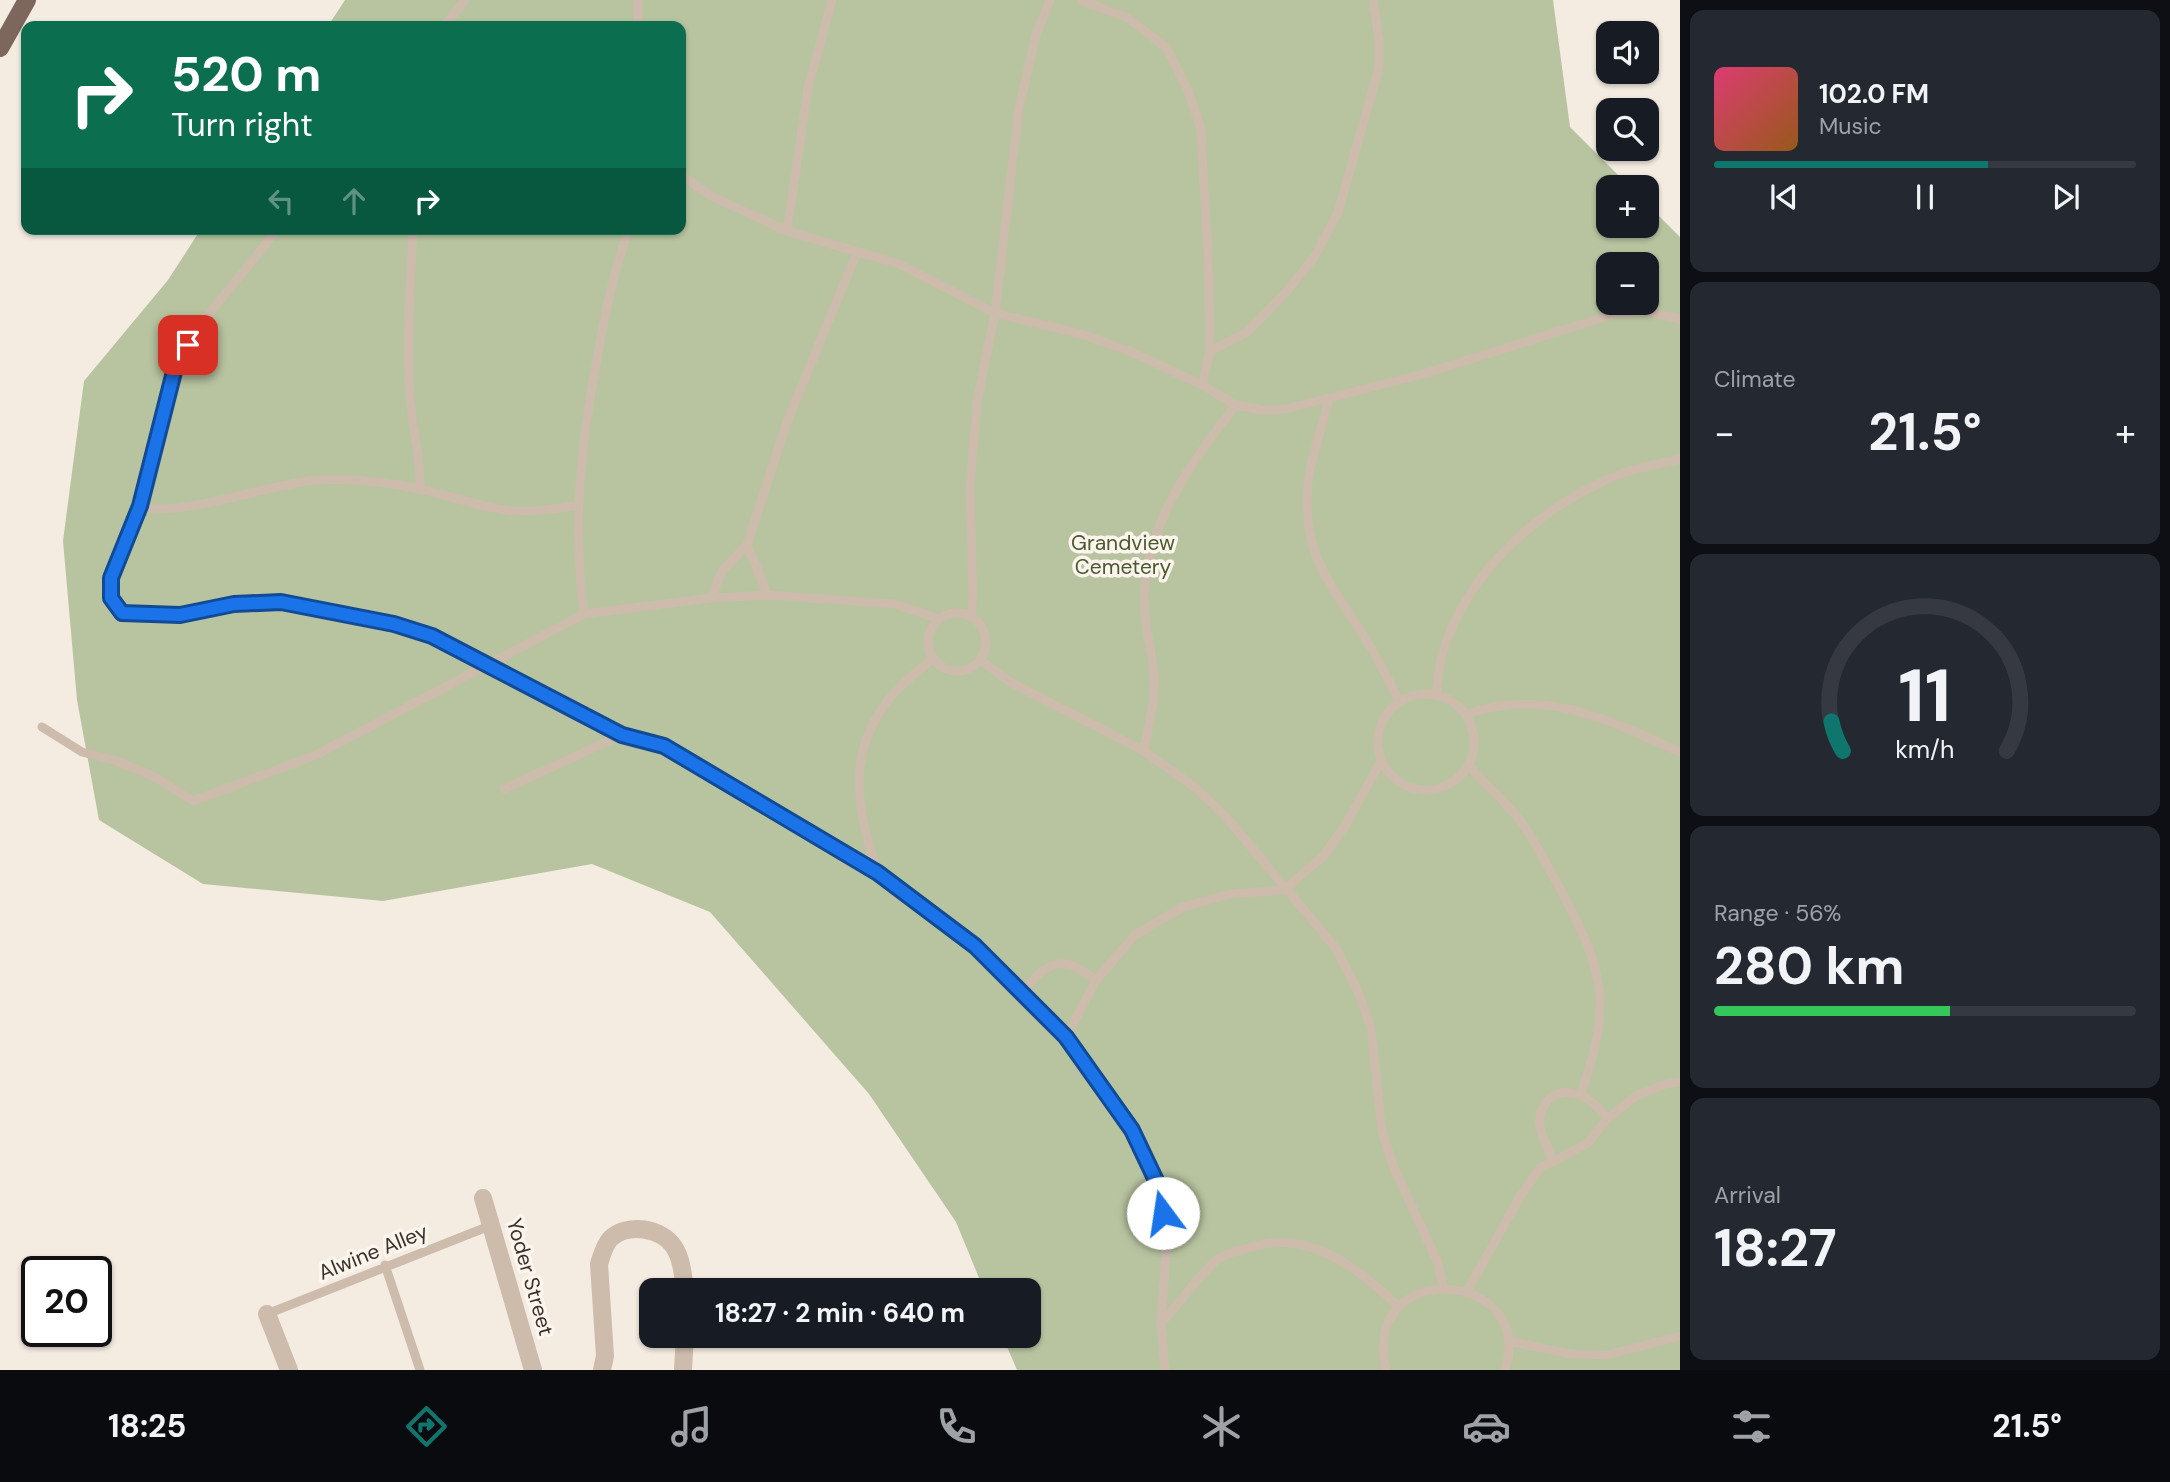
<!DOCTYPE html>
<meta charset="utf-8">
<style>
body{margin:0;font-family:"DM Sans",sans-serif;background:#242831;color:#f1f3f6;height:100vh;display:flex;flex-direction:column;font-size:26px;white-space:nowrap}
*{box-sizing:border-box;margin:0}
p{font-size:23px;color:#9ea1a6}
.icon{flex:none;width:38px;height:38px;fill:none;stroke:currentColor;stroke-width:2;stroke-linecap:round;stroke-linejoin:round}
.map{position:relative;flex:1;overflow:hidden}
.details{display:flex;flex-direction:column;gap:10px;padding:10px;background:#0d0f14;width:490px}
.details>*{flex:none}
.top-card{position:absolute;left:21px;top:21px;width:665px;height:214px;border-radius:14px;box-shadow:0 2px 5px #0004;background:#0b6e4f;color:#fff;overflow:hidden}
.buttons{position:absolute;left:1596px;top:21px;display:grid;gap:14px}
.buttons a{display:grid;place-items:center;width:63px;height:63px;border-radius:14px;background:#171b24;box-shadow:0 2px 5px #0004;font-size:35px}
.speed{position:absolute;left:21px;top:1256px;display:flex;gap:14px;font-size:35px;font-weight:700;text-align:center}
.speed>*{display:grid;place-content:center;width:91px;height:91px;border-radius:50%;background:#171b24;box-shadow:0 2px 5px #0004;line-height:1}
.speed .limit{border:4px solid #111;border-radius:10px;background:#fff;color:#111}
.pin{position:absolute;display:grid;place-items:center;width:60px;height:60px;color:#fff;margin:-30px;border-radius:14px;box-shadow:0 4px 10px #0006}
.me{position:absolute;width:77px;margin:-38px;rotate:346deg;stroke-linejoin:round;filter:drop-shadow(0 0 5px #0008)}
.turn{display:flex;align-items:center;gap:24px;height:147px;padding:0 35px;font-size:32px}
.turn .icon{width:91px;height:91px;stroke-width:2.5}
.turn b{display:block;font-size:49px;line-height:60px}
.lanes{display:flex;align-items:center;height:66px;padding:0 35px;background:#0003;justify-content:center;gap:35px;direction:ltr}
.lanes .off{opacity:.35}
.big{font-size:52px;font-weight:700;line-height:1.1}
.details .tile{flex:1;display:flex;flex-direction:column;justify-content:center;gap:10px;min-width:0;padding:0 24px;border-radius:14px;background:#242831}
.details .dial{align-items:center;gap:0}
.dial svg{height:182px;overflow:visible;fill:none;stroke:#363941;stroke-width:7;stroke-linecap:round;text-anchor:middle}
.dial text{fill:#f1f3f6;stroke:none}
.song{display:flex;align-items:center;gap:21px}
.cover{width:84px;height:84px;border-radius:10px;background:linear-gradient(135deg,hsl(340 70% 55%),hsl(30 70% 35%))}
.played{height:7px;border-radius:4px;background:linear-gradient(90deg,#0f766e 65%,#363941 65%)}
.keys{display:flex;justify-content:space-around;direction:ltr}
.heat{display:flex;justify-content:space-between;align-items:center;font-size:38px;direction:ltr}
.charge{height:10px;border-radius:5px;background:linear-gradient(90deg,#34c759 56%,#363941 0)}
.trip{position:absolute;left:639px;top:1278px;width:402px;height:70px;border-radius:14px;background:#171b24;box-shadow:0 2px 5px #0004;font-weight:700;line-height:70px;text-align:center}
.tab-bar{display:flex;height:112px;justify-content:space-around;align-items:center;background:#090b0e;color:#9ea1a6}
.tab-bar .icon{width:49px;height:49px}
.tab-bar .active{color:#0f766e}
.tab-bar b{font-size:32px;color:#f1f3f6}
main{display:flex;flex:1;min-height:0}
.map>svg:first-child{display:block}
</style>
<main>
<div class="map">
<svg width="1680" height="1370" viewBox="0 0 1680 1370">
<rect width="100%" height="100%" fill="#f4ebe1"/>
<path fill="#b8c4a0" fill-rule="evenodd" d="M 345,0 L 1553,0 L 1570,127 L 1630,187 L 1608,187 L 1608,226 L 1647,226 L 1647,204 L 1680,237 L 1680,1370 L 1017,1370 L 1002,1335 L 1029,1335 L 1029,1290 L 984,1290 L 956,1222 L 869,1094 L 710,912 L 592,864 L 383,901 L 203,884 L 99,820 L 77,700 L 63,541 L 84,381 L 168,280 L 201,229 L 681,229 L 681,26 L 328,26 ZM 1608,264 L 1647,264 L 1647,303 L 1608,303 Z"/>
<g fill="none" stroke-linecap="round" stroke-linejoin="round">
<path stroke="#cdbbac" stroke-width="9" d="M 638,0 L 638,26
M 1081,0 L 1128,18 L 1167,48 L 1189,93 L 1201,129 L 1209,278 L 1210,351 L 1202,385
M 444,26 L 465,0
M 681,175 L 711,196 L 787,231 L 899,264 L 995,313 L 1085,335 L 1134,353 L 1202,385 L 1236,405 L 1261,410 L 1286,409 L 1423,374 L 1611,315 L 1644,311 L 1680,319
M 278,229 L 200,325 L 176,364 L 140,506 L 111,577 L 111,598 L 122,613 L 180,615 L 234,604 L 281,602 L 394,624 L 432,636 L 622,735 L 664,746 L 878,873 L 926,907 L 975,946 L 1066,1037 L 1132,1130 L 1160,1189 L 1167,1238 L 1161,1323 L 1165,1370
M 413,229 C 410,286 407,341 410,397 C 412,428 421,457 420,489
M 787,231 L 808,88 L 832,0
M 1210,351 L 1247,332 L 1287,291 L 1315,256 L 1338,212 L 1379,68 L 1379,39 L 1373,0
M 1329,399 C 1323,426 1311,455 1308,482 C 1301,558 1332,584 1368,643 C 1379,661 1389,681 1399,700
M 140,506 C 174,520 275,482 318,480 C 351,478 387,482 419,489 C 450,495 480,508 512,511 C 533,513 556,508 576,506
M 747,545 L 768,595
M 711,598 L 722,571 L 747,545 L 787,422 L 857,252
M928 642a29 29 0 1 1 58 0a29 29 0 1 1-58 0Z
M 584,614 C 572,523 581,444 598,354 C 605,312 614,270 629,229
M 971,616 L 973,599 L 970,486 L 977,402 L 995,313 L 1019,108 L 1036,35 L 1050,0
M 980,660 L 1012,683 L 1144,751 L 1197,789 L 1226,817 L 1335,947 L 1357,989 L 1371,1028 L 1382,1131 L 1394,1168 L 1438,1263 L 1443,1287
M1378 742a48 48 0 1 1 96 0a48 48 0 1 1-96 0Z
M 1436,694 C 1438,681 1439,665 1443,652 C 1468,570 1541,506 1618,475 C 1637,467 1660,464 1680,459
M 1466,714 C 1545,687 1609,720 1680,752
M 42,727 L 82,752 L 117,761 L 155,777 L 193,801 L 316,755 L 584,614 L 711,598 L 768,595 L 895,604 L 939,619
M 1144,751 C 1148,727 1156,700 1154,676 C 1152,650 1143,622 1144,596 C 1148,520 1191,463 1236,405
M 1469,765 C 1484,785 1504,799 1520,820 C 1536,843 1549,869 1563,894 C 1606,976 1611,1005 1581,1094
M 504,789 L 622,735
M 878,873 C 855,807 845,746 896,691 C 907,679 921,669 933,659
M 1022,991 C 1053,960 1058,953 1096,980
M 1066,1037 L 1096,980 L 1135,935 L 1183,907 L 1230,894 L 1284,890 L 1324,855 L 1345,826 L 1381,761
M 1554,1161 C 1547,1147 1534,1125 1542,1109 C 1558,1077 1594,1097 1607,1119
M 385,1265 L 420,1370
M 1467,1291 L 1521,1195 L 1540,1168 L 1588,1143 L 1607,1119 L 1636,1096 L 1665,1084 L 1680,1082
M 267,1314 L 492,1225
M 1161,1323 C 1180,1303 1197,1277 1218,1259 C 1226,1253 1239,1251 1248,1248 C 1309,1227 1358,1269 1399,1307
M 1508,1341 L 1571,1354 L 1607,1355 L 1680,1336
M 1386,1370 C 1359,1256 1538,1269 1505,1370"/>
<path stroke="#cdbbac" stroke-width="18" d="M 267,1314 L 289,1370"/>
<path stroke="#cdbbac" stroke-width="18" d="M 483,1198 L 533,1370
M 602,1370 L 605,1356 L 599,1264 C 602,1255 604,1246 610,1239 C 627,1222 662,1228 674,1247 C 682,1259 683,1276 685,1290
M 683,1370 L 685,1335"/>
<path stroke="#7d675c" stroke-width="18" d="M 0,48 L 27,0"/>
</g>
<g fill="none" stroke-linecap="round" stroke-linejoin="round">
<g stroke="#114b97" stroke-width="18">
<path id="route" d="M 188,345 L 176,364 L 140,506 L 111,578 L 111,598 L 122,613 L 180,615 L 234,604 L 281,602 L 394,624 L 432,636 L 622,735 L 664,746 L 878,873 L 975,946 L 1066,1037 L 1132,1130 L 1160,1189 L 1163,1213"/>
</g>
<use href="#route" stroke="#1a73e8" stroke-width="12"/>
</g>
<g text-anchor="middle" dominant-baseline="central" stroke-width="7" stroke-linejoin="round" paint-order="stroke">
<g font-size="21" fill="#4a5a2e" stroke="#fbf5ee">
<text x="1123" y="543">Grandview<tspan x="1123" dy="24">Cemetery</tspan></text>
</g>
<g font-size="21" fill="#3b302b" stroke="#fbf5ee">
<text transform="translate(373 1252) rotate(-22)">Alwine Alley</text>
<text transform="translate(530 1277) rotate(74)">Yoder Street</text>
</g>
</g>
</svg>
<div class="buttons">
<a><svg class="icon" aria-label="sound" viewBox="0 0 24 24"><path d="M4 9h4l5-4v14l-5-4H4zM17 9q2 3 0 6"/></svg></a>
<a><svg class="icon" aria-label="search" viewBox="0 0 24 24"><circle cx="10" cy="10" r="6"/><path d="M15 15l6 6"/></svg></a>
<a>+</a>
<a>−</a>
</div>
<div class="speed"><div class="limit">20</div></div>
<div class="pin" style="left:188px;top:345px;background:#d93025"><svg class="icon" aria-label="arrive" viewBox="0 0 24 24"><path d="M6 21V4h12l-3 4 3 4H6"/></svg></div>
<svg class="me" style="left:1163px;top:1213px" viewBox="-20 -20 40 40"><circle r="19" fill="#fff"/><path d="M0-13L10 11 0 6-10 11z" fill="#1a73e8"/></svg>
<div class="trip">18:27 · 2 min · 640 m</div>
<div class="top-card">
<div class="turn"><svg class="icon" aria-label="right" viewBox="0 0 24 24"><path d="M7 20v-9h11M14 6l5 5-5 5"/></svg><div><b>520 m</b>Turn right</div></div>
<div class="lanes"><svg class="icon off" aria-label="left" viewBox="0 0 24 24"><path d="M17 20v-9H6M10 6l-5 5 5 5"/></svg><svg class="icon off" aria-label="ahead" viewBox="0 0 24 24"><path d="M12 20V5M6 11l6-6 6 6"/></svg><svg class="icon" aria-label="right" viewBox="0 0 24 24"><path d="M7 20v-9h11M14 6l5 5-5 5"/></svg></div>
</div>
</div>
<section class="details">
<div class="tile">
<div class="song"><i class="cover"></i><div><b>102.0 FM</b><p>Music</p></div></div>
<div class="played"></div>
<div class="keys"><svg class="icon" aria-label="previous" viewBox="0 0 24 24"><path d="M18 5L8 12l10 7zM5 5v14"/></svg><svg class="icon" aria-label="pause" viewBox="0 0 24 24"><path d="M8 5v14M16 5v14"/></svg><svg class="icon" aria-label="next" viewBox="0 0 24 24"><path d="M6 5l10 7-10 7zM19 5v14"/></svg></div>
</div>
<div class="tile"><p>Climate</p>
<div class="heat"><a>−</a><b class="big">21.5°</b><a>+</a></div>
</div>
<div class="tile dial"><svg viewBox="0 0 100 80">
<path d="M14 69A42 42 0 1 1 86 69"/>
<path d="M14 69A42 42 0 0 1 9 56" stroke="#0f766e"/>
<text x="50" y="56" font-size="32" font-weight="700">11</text>
<text x="50" y="72" font-size="11">km/h</text>
</svg></div>
<div class="tile"><p>Range · 56%</p><b class="big">280 km</b><div class="charge"></div></div>
<div class="tile"><p>Arrival</p><b class="big">18:27</b></div>
</section>
</main>
<nav class="tab-bar">
<b>18:25</b>
<svg class="icon active" aria-label="directions" viewBox="0 0 24 24"><path d="M12 3l9 9-9 9-9-9zM9 14v-3h6M13 9l2 2-2 2"/></svg>
<svg class="icon" aria-label="music" viewBox="0 0 24 24"><path d="M9 18V5l10-2v13"/><circle cx="6" cy="18" r="3"/><circle cx="16" cy="16" r="3"/></svg>
<svg class="icon" aria-label="phone" viewBox="0 0 24 24"><path d="M5 4h4l2 5-3 2q2 4 5 5l2-3 5 2v4C11 20 4 13 5 4z"/></svg>
<svg class="icon" aria-label="climate" viewBox="0 0 24 24"><path d="M12 3v18M4 7l16 10M4 17L20 7"/></svg>
<svg class="icon" aria-label="car" viewBox="0 0 24 24"><path d="M5 17H2v-5l4-1 3-4h7l3 4 3 1v5h-3M9 17h6M6 11h13"/><circle cx="7" cy="17" r="2"/><circle cx="17" cy="17" r="2"/></svg>
<svg class="icon" aria-label="filters" viewBox="0 0 24 24"><path d="M4 7h16M4 17h16"/><circle cx="9" cy="7" r="2"/><circle cx="15" cy="17" r="2"/></svg>
<b>21.5°</b>
</nav>
